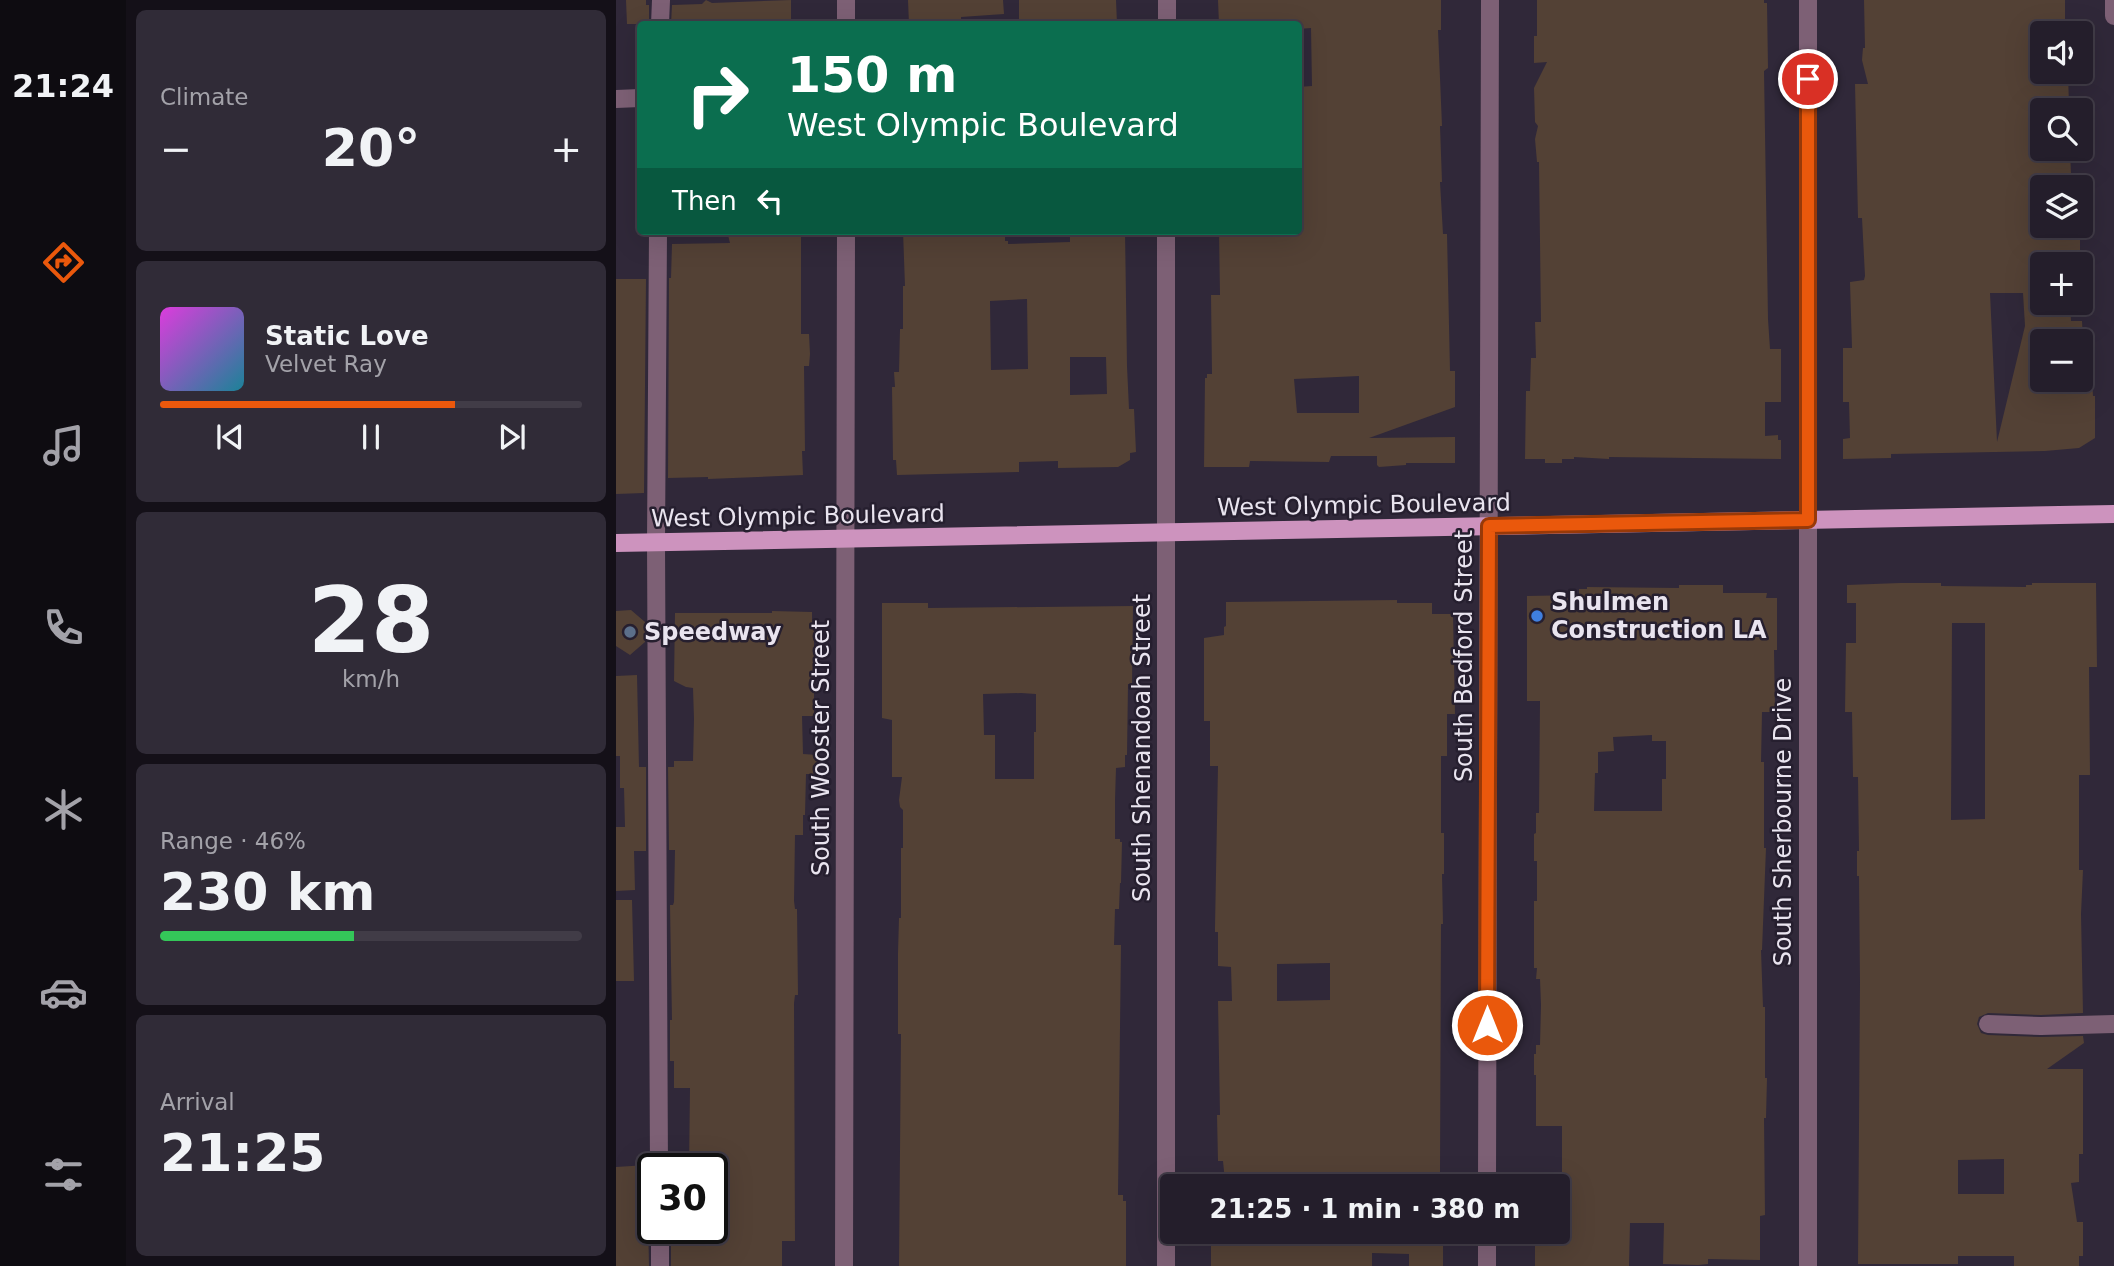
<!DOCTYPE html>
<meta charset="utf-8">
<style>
body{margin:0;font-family:"DejaVu Sans",sans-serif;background:#302b37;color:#f1f3f6;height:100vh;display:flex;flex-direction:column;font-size:26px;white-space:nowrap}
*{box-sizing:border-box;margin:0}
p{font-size:23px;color:#a3a2a9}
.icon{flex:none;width:38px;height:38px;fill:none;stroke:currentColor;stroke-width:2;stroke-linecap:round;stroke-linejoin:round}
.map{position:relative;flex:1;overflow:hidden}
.panel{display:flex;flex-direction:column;gap:10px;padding:10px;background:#141018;width:490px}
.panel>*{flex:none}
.hud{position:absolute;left:21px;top:21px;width:665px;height:214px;border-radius:7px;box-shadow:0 7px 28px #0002,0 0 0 2px #413c47;background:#0b6e4f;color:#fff;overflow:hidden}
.tools{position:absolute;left:1414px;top:21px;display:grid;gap:14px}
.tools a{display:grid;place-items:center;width:63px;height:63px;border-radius:7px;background:#241e2b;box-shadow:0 7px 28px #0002,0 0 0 2px #413c47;font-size:35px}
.speed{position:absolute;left:21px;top:1153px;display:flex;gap:14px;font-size:35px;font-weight:700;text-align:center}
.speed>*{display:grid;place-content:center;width:91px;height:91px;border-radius:50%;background:#241e2b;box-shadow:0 7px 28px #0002,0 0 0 2px #413c47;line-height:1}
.speed .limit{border:4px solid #111;border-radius:10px;background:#fff;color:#111}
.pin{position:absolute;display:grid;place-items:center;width:60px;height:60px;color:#fff;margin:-30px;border:4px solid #fff;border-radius:50%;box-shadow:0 2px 7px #0007}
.me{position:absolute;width:77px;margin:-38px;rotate:0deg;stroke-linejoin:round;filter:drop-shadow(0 0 5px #0008)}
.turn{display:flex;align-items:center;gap:24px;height:147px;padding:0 35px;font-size:32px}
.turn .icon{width:91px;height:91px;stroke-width:2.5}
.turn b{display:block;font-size:49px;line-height:60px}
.then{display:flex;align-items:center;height:66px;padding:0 35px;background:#0003;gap:14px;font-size:26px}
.big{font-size:52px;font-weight:700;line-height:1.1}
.panel .card{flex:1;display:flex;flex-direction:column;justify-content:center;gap:10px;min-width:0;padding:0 24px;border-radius:10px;background:#302b37}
.panel .dial{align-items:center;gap:0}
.dial b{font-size:91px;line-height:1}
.song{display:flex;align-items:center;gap:21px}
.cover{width:84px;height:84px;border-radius:10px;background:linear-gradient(135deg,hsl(300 70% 55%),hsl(190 70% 35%))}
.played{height:7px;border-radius:4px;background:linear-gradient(90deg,#ea580c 70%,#413c47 70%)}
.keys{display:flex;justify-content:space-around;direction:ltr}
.heat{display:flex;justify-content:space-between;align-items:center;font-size:38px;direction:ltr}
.charge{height:10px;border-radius:5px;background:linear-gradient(90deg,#34c759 46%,#413c47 0)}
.trip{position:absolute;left:544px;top:1174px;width:410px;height:70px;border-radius:7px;background:#241e2b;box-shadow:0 7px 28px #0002,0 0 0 2px #413c47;font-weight:700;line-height:70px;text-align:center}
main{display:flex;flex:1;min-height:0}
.dock{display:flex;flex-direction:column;width:126px;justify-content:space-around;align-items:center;background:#0e0c11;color:#a3a2a9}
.dock .icon{width:49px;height:49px}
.dock .on{color:#ea580c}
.dock b{font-size:32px;color:#f1f3f6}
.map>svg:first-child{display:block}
</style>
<main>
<nav class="dock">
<b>21:24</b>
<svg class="icon on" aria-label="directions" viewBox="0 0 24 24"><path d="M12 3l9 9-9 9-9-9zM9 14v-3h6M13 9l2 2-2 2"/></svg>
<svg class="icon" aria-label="music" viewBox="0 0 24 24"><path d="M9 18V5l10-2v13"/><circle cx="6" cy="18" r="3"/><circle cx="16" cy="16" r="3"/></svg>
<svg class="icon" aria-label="phone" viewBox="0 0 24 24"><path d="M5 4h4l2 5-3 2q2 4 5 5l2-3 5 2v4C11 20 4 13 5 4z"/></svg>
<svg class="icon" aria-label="climate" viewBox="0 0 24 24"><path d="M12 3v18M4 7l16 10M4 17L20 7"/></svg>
<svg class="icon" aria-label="car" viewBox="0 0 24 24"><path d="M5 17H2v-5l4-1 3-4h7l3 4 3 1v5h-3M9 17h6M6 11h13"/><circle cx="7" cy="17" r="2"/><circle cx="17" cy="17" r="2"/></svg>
<svg class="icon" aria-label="filters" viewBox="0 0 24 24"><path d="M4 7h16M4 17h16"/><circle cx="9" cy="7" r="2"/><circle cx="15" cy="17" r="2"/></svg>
</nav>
<section class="panel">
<div class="card"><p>Climate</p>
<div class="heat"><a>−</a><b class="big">20°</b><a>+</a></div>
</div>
<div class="card">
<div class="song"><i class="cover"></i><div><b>Static Love</b><p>Velvet Ray</p></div></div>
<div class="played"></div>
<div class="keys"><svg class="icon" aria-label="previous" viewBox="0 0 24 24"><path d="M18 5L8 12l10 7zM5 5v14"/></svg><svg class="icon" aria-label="pause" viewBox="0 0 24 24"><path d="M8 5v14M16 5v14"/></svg><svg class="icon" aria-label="next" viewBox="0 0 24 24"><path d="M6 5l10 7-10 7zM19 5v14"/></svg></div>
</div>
<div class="card dial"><b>28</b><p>km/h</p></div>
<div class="card"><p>Range · 46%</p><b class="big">230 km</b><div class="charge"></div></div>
<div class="card"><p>Arrival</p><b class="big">21:25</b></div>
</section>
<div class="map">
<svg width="1498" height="1266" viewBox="0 0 1498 1266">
<rect width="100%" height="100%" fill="#302839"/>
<path fill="#534135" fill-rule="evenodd" d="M 10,0 L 30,0 L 30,5 L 33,5 L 33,24 L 11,24 Z
M 90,0 L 96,3 L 175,0 L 175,24 L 55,24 L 56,5 L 86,4 Z
M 292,0 L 387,0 L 388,14 L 345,17 L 345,24 L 293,24 Z
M 403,0 L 500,0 L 501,24 L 403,24 Z
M 602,0 L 825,0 L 825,30 L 822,30 L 826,126 L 824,126 L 826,182 L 824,182 L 827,234 L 831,234 L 834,371 L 839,371 L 839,407 L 753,438 L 839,437 L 839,463 L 790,463 L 790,465 L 763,467 L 761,465 L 761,456 L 715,456 L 713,462 L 634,461 L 633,467 L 588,467 L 589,378 L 591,378 L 591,374 L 596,374 L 595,295 L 604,295 L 603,231 L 682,231 L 682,87 L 696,86 L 695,28 L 682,29 L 682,24 L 603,24 ZM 743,376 L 743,413 L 681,413 L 678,379 Z
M 921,0 L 1148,0 L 1148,3 L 1151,3 L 1152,68 L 1148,71 L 1152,319 L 1154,349 L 1165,349 L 1165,402 L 1149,402 L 1149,436 L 1162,435 L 1162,440 L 1165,440 L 1165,459 L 993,457 L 993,459 L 958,457 L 958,459 L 946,459 L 946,463 L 929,463 L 929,459 L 909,459 L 910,391 L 914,391 L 915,358 L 920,358 L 919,322 L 925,322 L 923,162 L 921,162 L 919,139 L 922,126 L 919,122 L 918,88 L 931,62 L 918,63 L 918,36 L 921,36 Z
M 1248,0 L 1449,0 L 1449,33 L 1426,33 L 1426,72 L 1452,72 L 1453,106 L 1448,106 L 1448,110 L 1426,110 L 1426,149 L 1454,149 L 1455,174 L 1426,175 L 1426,226 L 1435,226 L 1435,239 L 1464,239 L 1464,264 L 1426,264 L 1426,305 L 1454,305 L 1455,321 L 1466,321 L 1467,340 L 1426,341 L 1426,380 L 1476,380 L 1477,396 L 1479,396 L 1479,438 L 1463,448 L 1429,451 L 1275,454 L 1275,458 L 1227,459 L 1227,439 L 1234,438 L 1233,402 L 1227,402 L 1227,348 L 1236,348 L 1234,282 L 1248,280 L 1249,276 L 1246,218 L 1242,218 L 1239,84 L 1252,84 L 1246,60 L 1247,48 L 1249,48 ZM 1374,293 L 1407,293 L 1409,326 L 1381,442 Z
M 111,231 L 185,231 L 185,334 L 193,334 L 194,354 L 193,366 L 188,366 L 189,451 L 186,451 L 187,475 L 92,479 L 92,477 L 52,478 L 53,278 L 55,278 L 56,244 L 114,243 Z
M 287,231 L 389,231 L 389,241 L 392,241 L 392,244 L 454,242 L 454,231 L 509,231 L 511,366 L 513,409 L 518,409 L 520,452 L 514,453 L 514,460 L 502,467 L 442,468 L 442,461 L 403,462 L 403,472 L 281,475 L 280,460 L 277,460 L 276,387 L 279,387 L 278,372 L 283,372 L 284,329 L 287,329 L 287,286 L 289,286 ZM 411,299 L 412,369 L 375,370 L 374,301 ZM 454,357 L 490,357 L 491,394 L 454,395 Z
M 0,279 L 30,279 L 28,493 L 0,494 Z
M 1284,583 L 1325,583 L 1325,586 L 1410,587 L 1410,585 L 1416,585 L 1416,583 L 1480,583 L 1481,667 L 1473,667 L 1474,775 L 1463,775 L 1463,870 L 1467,870 L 1465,914 L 1467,1013 L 1425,1015 L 1372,1013 L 1363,1017 L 1361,1024 L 1365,1033 L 1372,1035 L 1425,1037 L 1467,1036 L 1468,1043 L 1431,1069 L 1467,1069 L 1467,1154 L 1463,1154 L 1463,1182 L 1455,1183 L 1461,1222 L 1467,1222 L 1467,1256 L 1463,1256 L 1463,1266 L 1398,1266 L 1398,1256 L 1342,1256 L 1342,1264 L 1242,1264 L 1244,983 L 1243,876 L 1241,876 L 1241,851 L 1243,851 L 1242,777 L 1237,777 L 1236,712 L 1229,712 L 1230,643 L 1240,643 L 1240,603 L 1231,603 L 1231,585 ZM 1336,623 L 1369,623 L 1369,819 L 1335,820 ZM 1388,1159 L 1388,1194 L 1342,1194 L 1342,1160 Z
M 1063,585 L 1107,585 L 1107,593 L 1151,593 L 1150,598 L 1161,598 L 1161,650 L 1158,650 L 1159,712 L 1146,712 L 1145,762 L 1148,762 L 1148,848 L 1150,848 L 1146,950 L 1145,950 L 1147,1007 L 1149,1007 L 1149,1078 L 1151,1078 L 1150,1118 L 1148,1118 L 1149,1215 L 1144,1216 L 1144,1260 L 1092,1259 L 1092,1264 L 1082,1265 L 1047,1264 L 1048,1223 L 1014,1223 L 1013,1266 L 919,1266 L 919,1237 L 942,1237 L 942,1193 L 946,1193 L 946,1126 L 920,1126 L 920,1075 L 918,1075 L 918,1054 L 920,1054 L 920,1045 L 924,1045 L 925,1005 L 924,979 L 920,979 L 921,968 L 918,968 L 918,901 L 921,901 L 921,861 L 918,861 L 918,834 L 920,833 L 920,813 L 923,813 L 924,701 L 911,701 L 911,596 L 963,595 L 963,589 L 971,589 L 971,587 L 1063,588 ZM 1036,735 L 1036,741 L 1050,741 L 1050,779 L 1046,779 L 1046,811 L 978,811 L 979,773 L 982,773 L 982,752 L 998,751 L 997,737 Z
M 781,600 L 781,603 L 816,603 L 816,614 L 837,614 L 839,714 L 831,714 L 831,756 L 825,756 L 825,833 L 828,833 L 828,874 L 826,874 L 827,924 L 825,924 L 824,1176 L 713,1177 L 713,1186 L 683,1186 L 683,1179 L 645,1179 L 632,1181 L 632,1186 L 613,1186 L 613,1181 L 609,1181 L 607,1161 L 602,1161 L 601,1115 L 604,1115 L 602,1001 L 616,1001 L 615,967 L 602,966 L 602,932 L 599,932 L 599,927 L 602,766 L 594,766 L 594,721 L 588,721 L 588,638 L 608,635 L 608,627 L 610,626 L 610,602 ZM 714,963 L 714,1000 L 661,1001 L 661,964 Z
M 266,603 L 312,603 L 312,608 L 517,606 L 516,684 L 512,684 L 511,755 L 509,755 L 509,767 L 500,768 L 499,800 L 499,839 L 504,839 L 504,842 L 506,842 L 505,883 L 504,883 L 503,909 L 499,909 L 498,945 L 505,945 L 502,1195 L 507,1195 L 507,1201 L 510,1201 L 510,1266 L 283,1266 L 285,1034 L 282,1034 L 282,953 L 283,918 L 285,918 L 285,848 L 287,848 L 287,810 L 284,807 L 283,800 L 286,777 L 276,777 L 276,720 L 266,718 ZM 405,693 L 420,694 L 420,732 L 418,732 L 418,779 L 379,779 L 379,735 L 368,735 L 367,694 Z
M 15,610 L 29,622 L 29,642 L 14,655 L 0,646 L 0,611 Z
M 156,611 L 196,612 L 196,623 L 198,623 L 198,716 L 186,716 L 187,754 L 202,755 L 202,774 L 190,774 L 189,815 L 187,815 L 187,835 L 179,835 L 178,901 L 179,909 L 181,909 L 182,995 L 179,995 L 178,1003 L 179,1241 L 166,1241 L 166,1266 L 55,1266 L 55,1228 L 96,1228 L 96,1169 L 73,1169 L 74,1088 L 58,1088 L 58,1061 L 54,1061 L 54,1020 L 56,1020 L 54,905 L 57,905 L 58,902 L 59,850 L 53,850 L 52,767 L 58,767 L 58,761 L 77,761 L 78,719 L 77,688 L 70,687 L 58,681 L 59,613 L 156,613 Z
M 21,675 L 23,767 L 30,767 L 30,851 L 18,851 L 19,890 L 0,891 L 0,827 L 9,827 L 8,788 L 4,788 L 4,756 L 0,756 L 0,676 Z
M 0,900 L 16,900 L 18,981 L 0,981 Z
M 31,1165 L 33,1266 L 0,1266 L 0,1167 Z
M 677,1232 L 827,1232 L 827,1266 L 793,1266 L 793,1254 L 756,1253 L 756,1266 L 595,1266 L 595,1245 L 616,1244 L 619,1242 L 677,1241 Z"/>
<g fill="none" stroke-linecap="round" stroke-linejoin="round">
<path stroke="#7d6075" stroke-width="18" d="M 1498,0 L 1498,16
M 44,24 L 45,0
M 230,24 L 230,0
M 551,24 L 551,0
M 0,99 L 24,98
M 42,231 L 40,543 L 43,1169
M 1372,1024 L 1425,1026 L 1498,1024
M 871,1186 L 874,0
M 44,1228 L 44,1266
M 228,1266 L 230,231
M 550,1266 L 550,231
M 871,1266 L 871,1232
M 1192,1266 L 1192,0"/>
<path stroke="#cd93be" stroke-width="18" d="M 0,543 L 1498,514"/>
</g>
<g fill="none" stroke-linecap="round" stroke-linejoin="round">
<g stroke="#983908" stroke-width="18">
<path id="route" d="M 871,1025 L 873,526 L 1192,520 L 1192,79"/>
</g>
<use href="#route" stroke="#ea580c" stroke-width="12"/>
</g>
<circle fill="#3f7fe0" stroke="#261f2f" stroke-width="2.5" cx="921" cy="616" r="7"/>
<circle fill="#5c6f8a" stroke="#261f2f" stroke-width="2.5" cx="14" cy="632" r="7"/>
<g text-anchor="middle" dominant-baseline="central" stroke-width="5" stroke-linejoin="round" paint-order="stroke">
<g font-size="24" fill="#e9e4ef" stroke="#261f2f">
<text transform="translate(748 505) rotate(-1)">West Olympic Boulevard</text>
<text transform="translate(182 516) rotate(-1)">West Olympic Boulevard</text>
<text transform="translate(848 656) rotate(-90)">South Bedford Street</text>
<text transform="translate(205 748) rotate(-90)">South Wooster Street</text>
<text transform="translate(526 748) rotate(-90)">South Shenandoah Street</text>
<text transform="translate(1167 822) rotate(-90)">South Sherbourne Drive</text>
</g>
<g font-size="24" font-weight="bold" fill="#e9e4ef" stroke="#261f2f" text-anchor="start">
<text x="935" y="602">Shulmen<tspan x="935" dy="28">Construction LA</tspan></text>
<text x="28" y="632">Speedway</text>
</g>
</g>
</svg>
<div class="tools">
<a><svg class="icon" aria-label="sound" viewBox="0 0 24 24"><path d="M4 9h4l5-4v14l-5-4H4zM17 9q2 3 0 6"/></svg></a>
<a><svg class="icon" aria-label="search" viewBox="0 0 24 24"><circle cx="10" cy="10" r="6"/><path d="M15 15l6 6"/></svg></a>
<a><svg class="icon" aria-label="layers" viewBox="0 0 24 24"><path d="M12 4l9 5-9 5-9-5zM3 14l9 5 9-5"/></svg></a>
<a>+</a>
<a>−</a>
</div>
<div class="speed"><div class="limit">30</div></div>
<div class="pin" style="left:1192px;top:79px;background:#d93025"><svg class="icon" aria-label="arrive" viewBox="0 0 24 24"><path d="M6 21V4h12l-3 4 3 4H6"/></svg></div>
<svg class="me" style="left:871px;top:1025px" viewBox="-20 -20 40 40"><circle r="17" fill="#ea580c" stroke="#fff" stroke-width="3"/><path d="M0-11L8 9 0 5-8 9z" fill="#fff"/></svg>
<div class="trip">21:25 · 1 min · 380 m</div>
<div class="hud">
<div class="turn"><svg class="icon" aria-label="right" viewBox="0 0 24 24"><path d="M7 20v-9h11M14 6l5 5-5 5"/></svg><div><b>150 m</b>West Olympic Boulevard</div></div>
<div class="then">Then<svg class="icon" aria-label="left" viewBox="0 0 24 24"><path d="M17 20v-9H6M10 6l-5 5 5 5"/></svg></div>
</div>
</div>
</main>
